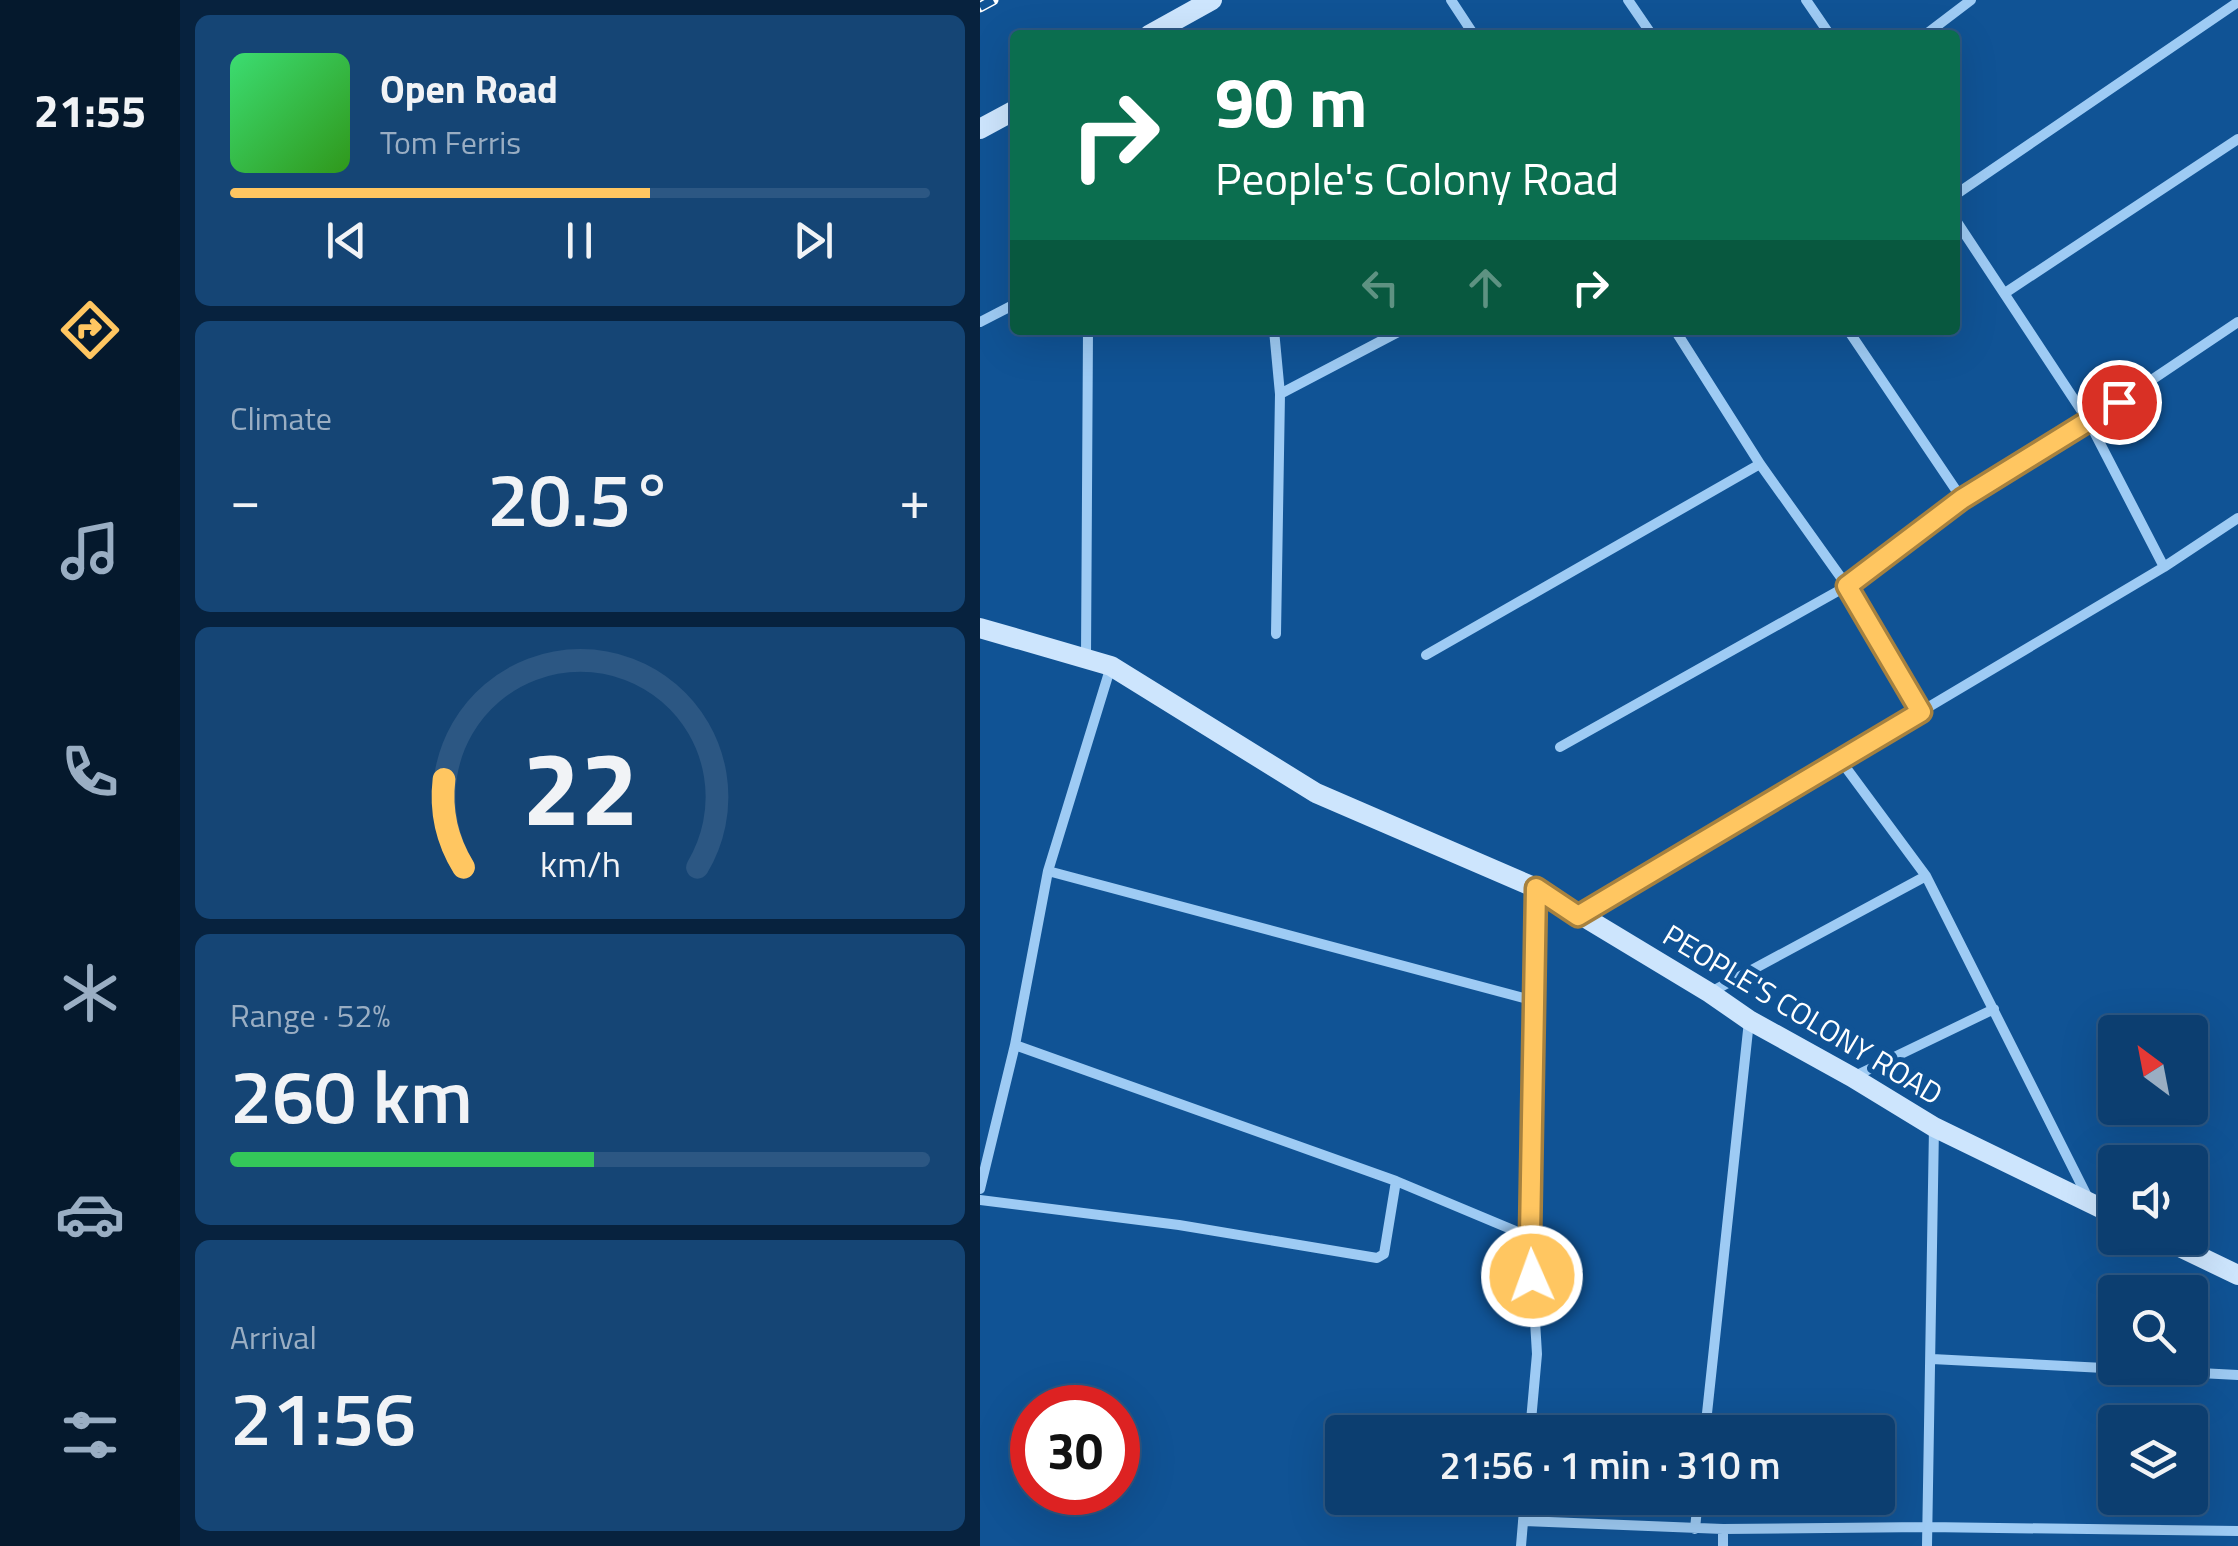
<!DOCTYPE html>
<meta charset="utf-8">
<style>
body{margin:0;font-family:"Titillium Web",sans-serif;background:#154575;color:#f1f3f6;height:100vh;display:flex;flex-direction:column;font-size:38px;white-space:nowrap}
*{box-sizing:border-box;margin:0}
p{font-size:32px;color:#9aaec3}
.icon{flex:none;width:55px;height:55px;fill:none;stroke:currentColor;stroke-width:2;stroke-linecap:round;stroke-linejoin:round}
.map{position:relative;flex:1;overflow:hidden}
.drawer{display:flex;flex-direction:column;gap:15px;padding:15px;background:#07223e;width:800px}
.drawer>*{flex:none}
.banner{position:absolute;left:30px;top:30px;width:950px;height:305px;border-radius:10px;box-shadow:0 10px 40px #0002,0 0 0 2px #2c5783;background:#0b6e4f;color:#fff;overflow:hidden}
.needle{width:65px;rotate:328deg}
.buttons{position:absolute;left:1118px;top:1015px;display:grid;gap:20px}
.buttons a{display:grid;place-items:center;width:110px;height:110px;border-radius:10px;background:#0c3e70;box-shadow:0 10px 40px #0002,0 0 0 2px #2c5783;font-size:50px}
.speed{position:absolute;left:30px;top:1385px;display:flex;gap:20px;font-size:50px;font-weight:700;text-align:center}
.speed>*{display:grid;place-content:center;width:130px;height:130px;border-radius:50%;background:#0c3e70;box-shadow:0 10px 40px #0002,0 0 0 2px #2c5783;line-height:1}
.speed .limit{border:15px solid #d22;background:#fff;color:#111}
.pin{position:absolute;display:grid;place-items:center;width:85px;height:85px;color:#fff;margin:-42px;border:5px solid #fff;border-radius:50%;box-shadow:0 2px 10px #0007}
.me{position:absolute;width:110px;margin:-55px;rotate:358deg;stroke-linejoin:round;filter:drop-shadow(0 0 8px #0008)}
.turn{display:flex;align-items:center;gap:35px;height:210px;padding:0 40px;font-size:45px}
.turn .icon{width:130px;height:130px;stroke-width:2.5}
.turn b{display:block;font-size:70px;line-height:85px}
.lanes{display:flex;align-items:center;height:95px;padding:0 40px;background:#0003;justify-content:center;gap:50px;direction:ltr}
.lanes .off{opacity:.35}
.big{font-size:75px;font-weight:600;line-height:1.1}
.drawer .tile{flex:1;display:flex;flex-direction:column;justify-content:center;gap:15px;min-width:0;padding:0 35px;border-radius:15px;background:#154575}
.drawer .dial{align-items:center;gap:0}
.dial svg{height:260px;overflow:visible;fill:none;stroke:#2c5783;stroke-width:7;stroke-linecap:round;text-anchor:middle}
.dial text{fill:#f1f3f6;stroke:none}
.song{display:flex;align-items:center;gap:30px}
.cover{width:120px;height:120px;border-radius:15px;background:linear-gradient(135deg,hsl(140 70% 55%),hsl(110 70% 35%))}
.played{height:10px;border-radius:5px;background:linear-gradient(90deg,#ffc661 60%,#2c5783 60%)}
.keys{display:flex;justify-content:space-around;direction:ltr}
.heat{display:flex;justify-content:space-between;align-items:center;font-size:55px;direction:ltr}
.charge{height:15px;border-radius:8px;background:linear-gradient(90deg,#34c759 52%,#2c5783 0)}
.trip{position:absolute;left:345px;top:1415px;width:570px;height:100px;border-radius:10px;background:#0c3e70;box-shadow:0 10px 40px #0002,0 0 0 2px #2c5783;font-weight:600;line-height:100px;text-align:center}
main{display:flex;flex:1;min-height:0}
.menu{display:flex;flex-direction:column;width:180px;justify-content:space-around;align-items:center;background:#05192d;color:#9aaec3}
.menu .icon{width:70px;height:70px}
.menu .selected{color:#ffc661}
.menu b{font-size:45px;color:#f1f3f6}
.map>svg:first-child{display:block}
</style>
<main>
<nav class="menu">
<b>21:55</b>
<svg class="icon selected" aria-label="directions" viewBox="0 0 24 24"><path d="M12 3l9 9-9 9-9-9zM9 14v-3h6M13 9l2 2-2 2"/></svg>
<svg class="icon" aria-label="music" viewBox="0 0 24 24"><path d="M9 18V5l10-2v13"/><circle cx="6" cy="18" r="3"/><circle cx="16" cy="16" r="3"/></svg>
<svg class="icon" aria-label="phone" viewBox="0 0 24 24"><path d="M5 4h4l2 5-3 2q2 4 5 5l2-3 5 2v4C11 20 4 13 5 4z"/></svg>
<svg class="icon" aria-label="climate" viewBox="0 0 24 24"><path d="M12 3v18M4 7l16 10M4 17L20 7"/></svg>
<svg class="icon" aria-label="car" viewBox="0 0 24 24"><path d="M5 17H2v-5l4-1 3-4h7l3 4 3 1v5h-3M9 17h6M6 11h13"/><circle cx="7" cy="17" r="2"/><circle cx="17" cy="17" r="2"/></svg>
<svg class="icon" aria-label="filters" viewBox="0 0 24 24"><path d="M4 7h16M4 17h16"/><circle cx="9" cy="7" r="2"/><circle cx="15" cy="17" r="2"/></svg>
</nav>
<section class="drawer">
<div class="tile">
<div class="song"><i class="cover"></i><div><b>Open Road</b><p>Tom Ferris</p></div></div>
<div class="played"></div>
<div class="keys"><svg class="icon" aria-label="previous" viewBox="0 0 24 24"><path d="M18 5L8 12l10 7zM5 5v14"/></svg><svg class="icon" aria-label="pause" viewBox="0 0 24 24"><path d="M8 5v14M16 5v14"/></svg><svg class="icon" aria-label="next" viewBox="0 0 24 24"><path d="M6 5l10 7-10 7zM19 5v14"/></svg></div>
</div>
<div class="tile"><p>Climate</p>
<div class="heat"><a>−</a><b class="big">20.5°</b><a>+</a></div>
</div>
<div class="tile dial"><svg viewBox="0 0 100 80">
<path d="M14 69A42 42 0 1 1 86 69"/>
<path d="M14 69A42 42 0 0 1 8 42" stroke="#ffc661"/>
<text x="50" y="56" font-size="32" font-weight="700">22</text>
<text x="50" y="72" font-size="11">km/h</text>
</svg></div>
<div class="tile"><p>Range · 52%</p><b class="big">260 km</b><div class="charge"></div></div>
<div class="tile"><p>Arrival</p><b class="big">21:56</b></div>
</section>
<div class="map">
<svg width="1258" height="1546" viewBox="0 0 1258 1546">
<rect width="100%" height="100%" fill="#105395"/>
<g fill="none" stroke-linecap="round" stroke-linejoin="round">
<path stroke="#9ecbf4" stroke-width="10" d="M 471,0 L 494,35
M 648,0 L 672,35
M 826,0 L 850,35
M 945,35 L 991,0
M 975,195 L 1258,2
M 975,219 L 1109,422 L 1184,567
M 1025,293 L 1258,139
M 0,322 L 35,304
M 294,330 L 300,394 L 296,634
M 695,330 L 780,464 L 867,586 L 941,712
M 868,330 L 982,499
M 300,394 L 422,330
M 446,655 L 780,464
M 106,657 L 108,330
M 580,747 L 867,586 L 982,499 L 1109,422 L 1258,322
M 861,761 L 946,876 L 1108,1198
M 68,871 L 555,1001
M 599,915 L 1184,567 L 1258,518
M 731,992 L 946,876
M 35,1045 L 416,1181 L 550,1237
M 873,1077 L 1014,1009
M 0,1189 L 35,1045 L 68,871 L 131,666
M 0,1200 L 199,1225 L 397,1258 L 404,1254 L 416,1181
M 952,1359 L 1258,1375
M 550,1432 L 557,1354 L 550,1237 L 556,889
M 725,1432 L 769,1021
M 543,1521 L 743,1529 L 947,1527 L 1258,1531
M 715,1529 L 718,1498
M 743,1529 L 743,1546
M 541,1546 L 545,1498
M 947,1546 L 954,1127"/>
<path stroke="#cde5fd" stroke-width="20" d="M 169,35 L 232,0
M 0,129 L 35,110
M 0,628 L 131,666 L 336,793 L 556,888 L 730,993 L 769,1020 L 872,1077 L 954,1127 L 1135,1215
M 1181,1238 L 1258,1275"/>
<g stroke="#fff" stroke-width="11">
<path id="rail" d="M 0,7 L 13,0"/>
</g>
<use href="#rail" stroke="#105395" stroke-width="8" stroke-dasharray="22" stroke-linecap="butt"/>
</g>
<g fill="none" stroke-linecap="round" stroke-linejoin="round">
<g stroke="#a6813f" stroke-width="25">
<path id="route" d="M 552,1276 L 550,1237 L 556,888 L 598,916 L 941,712 L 867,586 L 982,499 L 1139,402"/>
</g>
<use href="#route" stroke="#ffc661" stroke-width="18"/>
</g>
<g text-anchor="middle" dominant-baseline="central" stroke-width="10" stroke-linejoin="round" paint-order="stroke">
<g font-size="30" fill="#fff" stroke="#105395">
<text transform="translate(823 1014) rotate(31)">PEOPLE'S COLONY ROAD</text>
</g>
</g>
</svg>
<div class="buttons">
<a><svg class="needle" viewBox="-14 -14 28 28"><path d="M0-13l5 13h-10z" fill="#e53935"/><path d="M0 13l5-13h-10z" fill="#9aaec3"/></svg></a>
<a><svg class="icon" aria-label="sound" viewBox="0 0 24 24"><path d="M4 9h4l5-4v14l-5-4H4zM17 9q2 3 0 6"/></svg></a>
<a><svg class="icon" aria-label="search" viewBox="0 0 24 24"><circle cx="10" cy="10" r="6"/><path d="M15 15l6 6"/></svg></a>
<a><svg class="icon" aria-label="layers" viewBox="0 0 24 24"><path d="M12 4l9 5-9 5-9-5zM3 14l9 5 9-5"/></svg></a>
</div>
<div class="speed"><div class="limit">30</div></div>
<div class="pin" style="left:1139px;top:402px;background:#d93025"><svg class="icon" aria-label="arrive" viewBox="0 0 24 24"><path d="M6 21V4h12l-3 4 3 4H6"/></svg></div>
<svg class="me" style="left:552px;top:1276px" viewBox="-20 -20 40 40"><circle r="17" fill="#ffc661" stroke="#fff" stroke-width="3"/><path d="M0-11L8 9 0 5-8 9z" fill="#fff"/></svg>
<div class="trip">21:56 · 1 min · 310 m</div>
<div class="banner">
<div class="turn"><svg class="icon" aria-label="right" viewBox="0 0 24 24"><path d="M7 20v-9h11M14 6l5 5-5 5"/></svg><div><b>90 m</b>People's Colony Road</div></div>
<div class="lanes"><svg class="icon off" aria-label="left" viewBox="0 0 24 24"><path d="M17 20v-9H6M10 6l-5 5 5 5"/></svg><svg class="icon off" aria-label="ahead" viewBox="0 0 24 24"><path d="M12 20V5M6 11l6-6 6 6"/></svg><svg class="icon" aria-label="right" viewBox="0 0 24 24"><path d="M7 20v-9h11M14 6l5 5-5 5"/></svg></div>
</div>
</div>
</main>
